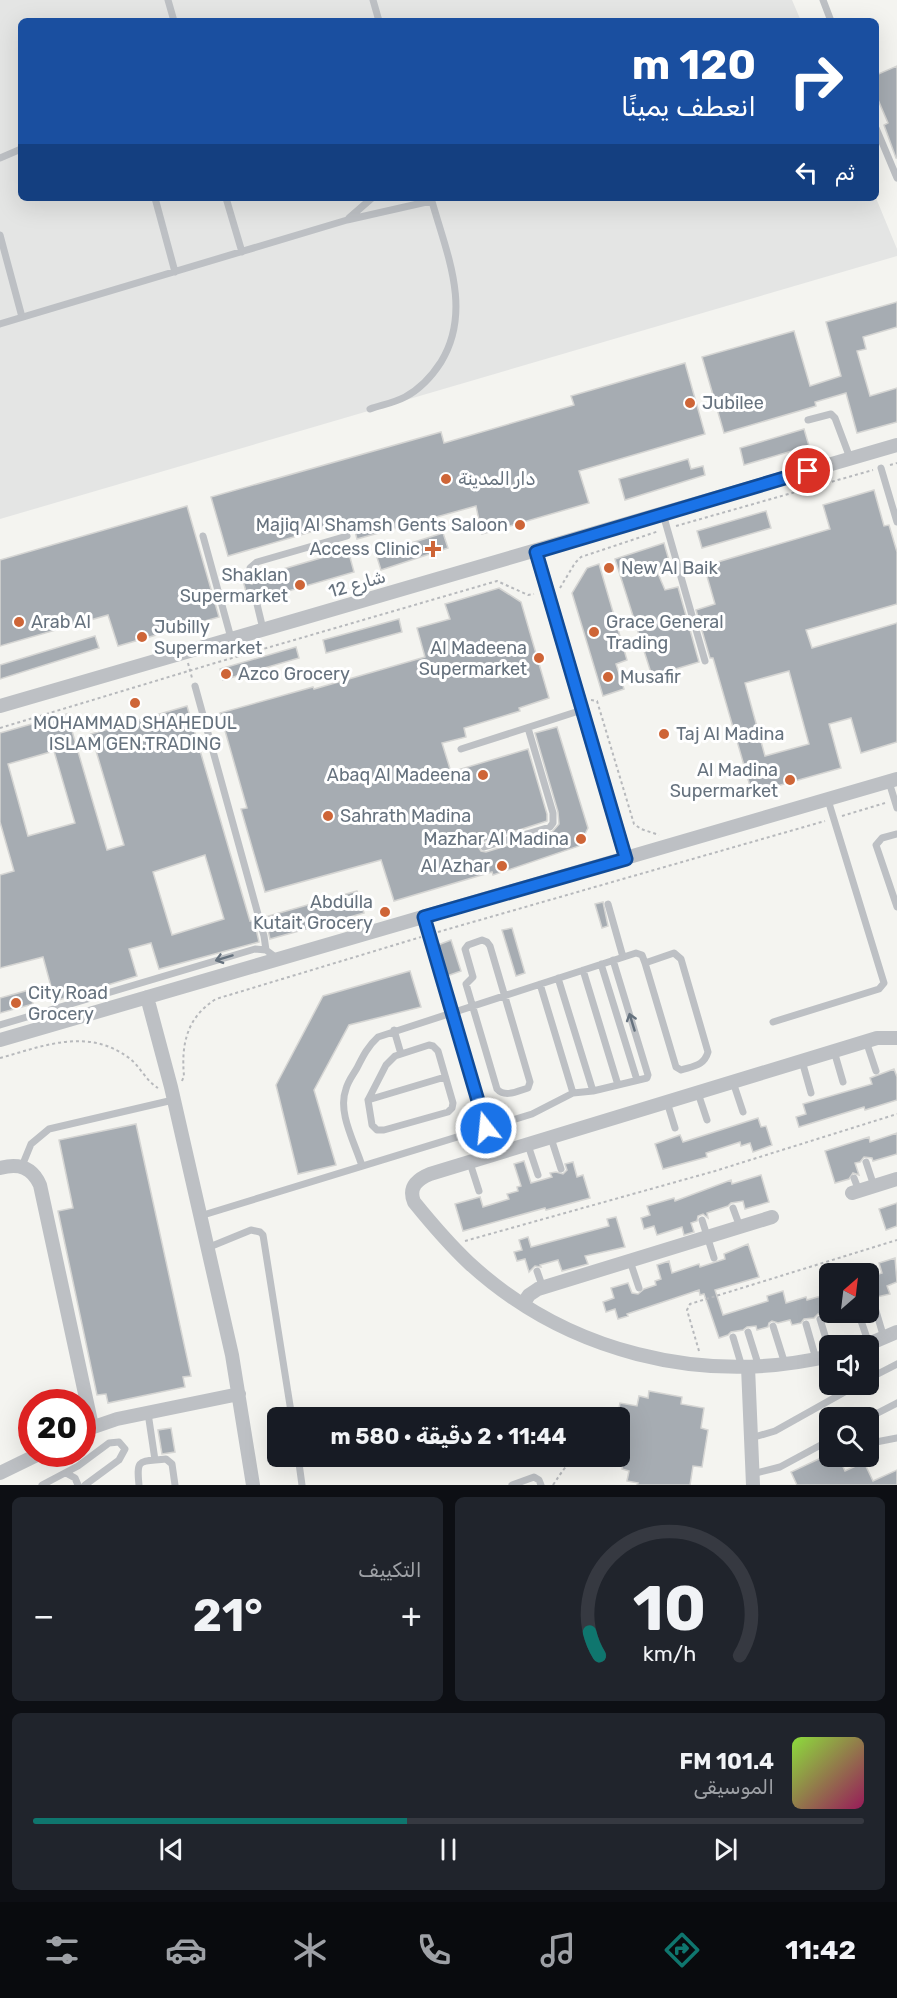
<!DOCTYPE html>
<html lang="ar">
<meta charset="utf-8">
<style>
body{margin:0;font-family:Rubik,Vazirmatn,sans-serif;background:#20242c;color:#f1f3f6;direction:rtl;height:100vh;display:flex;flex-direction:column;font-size:22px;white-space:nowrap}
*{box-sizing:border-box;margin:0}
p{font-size:20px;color:#9ea1a6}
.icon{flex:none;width:33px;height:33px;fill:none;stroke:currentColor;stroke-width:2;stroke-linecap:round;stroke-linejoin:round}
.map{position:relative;height:1485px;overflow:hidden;direction:ltr}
.panel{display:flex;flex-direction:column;gap:12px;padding:12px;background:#0d0f14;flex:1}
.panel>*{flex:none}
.banner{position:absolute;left:18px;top:18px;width:861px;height:183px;border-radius:9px;box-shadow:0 6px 24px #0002;direction:rtl;background:#1a4fa0;color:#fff;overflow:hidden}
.needle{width:39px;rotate:28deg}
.fabs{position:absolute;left:819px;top:1263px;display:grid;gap:12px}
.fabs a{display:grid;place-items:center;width:60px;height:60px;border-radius:9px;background:#171b24;box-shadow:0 6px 24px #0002;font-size:30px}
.speed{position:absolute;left:18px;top:1389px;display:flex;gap:12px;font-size:30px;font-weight:700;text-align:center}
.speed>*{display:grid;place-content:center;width:78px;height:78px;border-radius:50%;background:#171b24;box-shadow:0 6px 24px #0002;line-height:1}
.speed .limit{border:9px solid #d22;background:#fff;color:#111}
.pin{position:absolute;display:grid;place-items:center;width:51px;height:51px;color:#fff;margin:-26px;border:3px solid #fff;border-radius:50%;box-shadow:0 2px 6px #0007}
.me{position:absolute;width:66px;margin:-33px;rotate:344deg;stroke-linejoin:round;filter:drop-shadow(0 0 4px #0008)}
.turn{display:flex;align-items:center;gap:21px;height:126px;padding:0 24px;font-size:27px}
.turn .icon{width:78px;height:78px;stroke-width:2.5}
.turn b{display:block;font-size:42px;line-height:51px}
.then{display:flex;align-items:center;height:57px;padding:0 24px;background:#0003;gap:12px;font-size:22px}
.big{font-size:45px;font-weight:700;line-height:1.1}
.panel .widget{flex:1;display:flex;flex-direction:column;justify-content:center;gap:9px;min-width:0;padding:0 21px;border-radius:9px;background:#20242c}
.panel .dial{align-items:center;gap:0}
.dial svg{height:156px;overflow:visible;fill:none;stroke:#363941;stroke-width:7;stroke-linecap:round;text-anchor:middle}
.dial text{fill:#f1f3f6;stroke:none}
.song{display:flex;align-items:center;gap:18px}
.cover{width:72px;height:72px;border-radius:9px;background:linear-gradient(135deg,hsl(90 70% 55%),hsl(330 70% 35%))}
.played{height:6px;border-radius:3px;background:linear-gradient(90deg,#0f766e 45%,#363941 45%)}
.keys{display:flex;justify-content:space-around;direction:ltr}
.heat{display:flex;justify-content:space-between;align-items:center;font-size:33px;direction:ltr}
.panel .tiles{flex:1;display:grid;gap:12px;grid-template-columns:1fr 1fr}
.widget:last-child{grid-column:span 2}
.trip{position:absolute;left:267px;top:1407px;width:363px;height:60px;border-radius:9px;background:#171b24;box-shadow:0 6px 24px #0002;font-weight:700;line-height:60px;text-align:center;direction:rtl}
.tab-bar{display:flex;height:96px;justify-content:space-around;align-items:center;background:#090b0e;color:#9ea1a6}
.tab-bar .icon{width:42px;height:42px}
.tab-bar .on{color:#0f766e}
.tab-bar b{font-size:27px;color:#f1f3f6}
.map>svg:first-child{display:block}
</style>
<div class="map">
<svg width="897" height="1485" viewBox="0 0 897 1485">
<rect width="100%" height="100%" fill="#f4f4f0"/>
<path fill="#e4e5e4" d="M 0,0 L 792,0 L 801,21 L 21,21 L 21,198 L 876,198 L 897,249 L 897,256 L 0,519 Z"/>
<path fill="#a6acb2" stroke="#d5d5d3" stroke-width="1.5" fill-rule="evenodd" d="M 897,66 L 897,158 L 896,158 L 884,125 L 888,123 L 876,95 L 876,75 Z
M 897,302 L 897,327 L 863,337 L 866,349 L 857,351 L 870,396 L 897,388 L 897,422 L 857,433 L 846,393 L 815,402 L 816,406 L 724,433 L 702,357 L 794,331 L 810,386 L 841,376 L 826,322 Z
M 685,363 L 705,434 L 579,471 L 589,503 L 482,534 L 476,506 L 357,539 L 352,520 L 228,556 L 211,497 L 441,432 L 444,443 L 574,405 L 571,396 Z
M 804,429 L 809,446 L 744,465 L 740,448 Z
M 688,459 L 691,469 L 703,466 L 705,475 L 625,500 L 619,479 Z
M 874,490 L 884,526 L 889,525 L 897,552 L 897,604 L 806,630 L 812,648 L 897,623 L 897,742 L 861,753 L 851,718 L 829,724 L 841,768 L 752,793 L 713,658 L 710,658 L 696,610 L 715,604 L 704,566 L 830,529 L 823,505 ZM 789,671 L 809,744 L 765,756 L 745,683 Z
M 187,506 L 219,617 L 118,646 L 108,615 L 0,646 L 0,560 Z
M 766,511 L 771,528 L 702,548 L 697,531 Z
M 443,533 L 448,548 L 381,570 L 376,554 Z
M 664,543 L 670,564 L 656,569 L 665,590 L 678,587 L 699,662 L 652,676 L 615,559 Z
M 348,550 L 354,572 L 261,599 L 258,595 L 254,595 L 249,602 L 243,581 L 252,584 L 256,577 Z
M 599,564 L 627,660 L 616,664 L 624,689 L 603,696 L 572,593 L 587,568 Z
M 499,588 L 521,602 L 549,698 L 519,708 L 520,711 L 464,728 L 466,737 L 442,743 L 451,772 L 528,749 L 547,814 L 547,821 L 482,842 L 479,848 L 481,851 L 486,852 L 552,832 L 559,824 L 558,812 L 535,733 L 557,727 L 588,828 L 579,846 L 493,875 L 492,872 L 394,901 L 381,860 L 265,892 L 241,809 L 247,808 L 220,713 L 313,687 L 314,689 L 425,657 L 417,628 L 450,619 L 445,604 Z
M 399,619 L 402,632 L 326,653 L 323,640 Z
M 95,636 L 99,648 L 0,679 L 0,665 Z
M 296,647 L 299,658 L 223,680 L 220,669 Z
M 187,706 L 250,921 L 254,920 L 259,942 L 159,969 L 151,943 L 129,949 L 137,976 L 55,1001 L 43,957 L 0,968 L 0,875 L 14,871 L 0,822 L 0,733 L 67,714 L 107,850 L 124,845 L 91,734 ZM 54,751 L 75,823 L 28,836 L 8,764 ZM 205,855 L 224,919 L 172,935 L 153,872 Z
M 357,891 L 364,913 L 270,939 L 265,917 Z
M 603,902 L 608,926 L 602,928 L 595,904 Z
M 512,928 L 525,973 L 516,976 L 502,930 Z
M 451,940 L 461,971 L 447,976 L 438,945 Z
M 410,971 L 421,1007 L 349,1025 L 314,1090 L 336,1165 L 298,1174 L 276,1085 L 323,996 Z
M 29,990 L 33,1004 L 0,1013 L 0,998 Z
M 894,1069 L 897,1077 L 897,1100 L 865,1110 L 864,1107 L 799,1127 L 796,1117 L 806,1114 L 803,1104 L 872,1084 L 870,1078 Z
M 758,1118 L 761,1127 L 766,1126 L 772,1145 L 753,1152 L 750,1143 L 741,1146 L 740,1142 L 706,1153 L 707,1157 L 663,1169 L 655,1144 L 680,1135 L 683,1142 Z
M 136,1124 L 191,1376 L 183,1377 L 185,1387 L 108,1403 L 106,1394 L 97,1395 L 58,1211 L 73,1208 L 59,1140 Z
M 897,1133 L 897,1154 L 873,1161 L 872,1158 L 864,1157 L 860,1162 L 855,1163 L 859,1175 L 853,1173 L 849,1179 L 835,1183 L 825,1151 L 869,1137 L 870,1142 Z
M 524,1161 L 531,1183 L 552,1177 L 550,1173 L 556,1172 L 563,1174 L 567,1170 L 565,1164 L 573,1162 L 577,1177 L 583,1175 L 590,1198 L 546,1210 L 545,1208 L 463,1231 L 455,1204 L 480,1197 L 483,1207 L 509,1199 L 507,1194 L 518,1191 L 517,1187 L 521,1186 L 514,1164 Z
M 761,1175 L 769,1202 L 745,1209 L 743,1201 L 731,1203 L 728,1206 L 707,1213 L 708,1218 L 703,1214 L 698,1216 L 697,1221 L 691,1223 L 694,1232 L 684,1235 L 682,1227 L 657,1235 L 654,1226 L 644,1229 L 641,1218 L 650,1215 L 647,1206 L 674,1198 L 675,1201 L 731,1180 L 732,1184 Z
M 897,1203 L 897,1226 L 886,1230 L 879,1209 Z
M 616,1217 L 625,1247 L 585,1256 L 588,1264 L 562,1271 L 558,1260 L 540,1265 L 541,1267 L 535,1266 L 529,1272 L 525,1259 L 517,1261 L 514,1252 L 522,1250 L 519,1240 L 528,1237 L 531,1247 L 609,1226 L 607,1219 Z
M 748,1244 L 759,1277 L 715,1290 L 723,1315 L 768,1301 L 767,1296 L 783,1291 L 786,1303 L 806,1297 L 807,1300 L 828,1294 L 830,1314 L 824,1315 L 818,1314 L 814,1318 L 804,1319 L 801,1323 L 792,1325 L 790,1320 L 778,1323 L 772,1321 L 769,1323 L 768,1327 L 757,1330 L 756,1326 L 747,1327 L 743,1330 L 731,1332 L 728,1335 L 719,1338 L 704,1294 L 700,1295 L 699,1290 L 627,1314 L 628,1316 L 618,1319 L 615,1309 L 606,1312 L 603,1302 L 614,1298 L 611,1288 L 628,1283 L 632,1293 L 638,1294 L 644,1289 L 656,1285 L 655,1281 L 661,1279 L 657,1265 L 669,1261 L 672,1273 L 699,1264 L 700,1267 L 725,1259 L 724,1254 Z
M 895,1258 L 897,1282 L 887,1286 L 890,1294 L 877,1297 L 872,1296 L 868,1298 L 868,1277 L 882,1273 L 879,1263 Z
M 649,1391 L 682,1397 L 681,1404 L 704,1408 L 701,1428 L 708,1430 L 702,1467 L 693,1466 L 690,1485 L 637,1485 L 638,1483 L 627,1481 L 629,1471 L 622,1469 L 624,1455 L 620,1455 L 620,1418 L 617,1418 L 620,1403 L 637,1406 L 639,1396 L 648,1398 Z
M 171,1428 L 175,1452 L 162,1454 L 158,1430 Z
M 825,1456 L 838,1456 L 845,1471 L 864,1462 L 873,1481 L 897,1470 L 897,1485 L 797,1485 L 791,1472 Z"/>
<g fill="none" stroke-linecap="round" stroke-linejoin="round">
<path stroke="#b7b9bc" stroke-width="2" stroke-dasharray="3 3" stroke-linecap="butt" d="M 890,465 L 897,463
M 676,526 L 873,470
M 560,588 L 575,563 L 581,557 L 659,531
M 188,663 L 192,678
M 591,700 L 597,701 L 634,824 L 641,829 L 659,835
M 0,728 L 215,663 L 497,581 L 528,595 L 534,594
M 842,816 L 885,803
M 438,932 L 825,821
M 0,1058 C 44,1046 87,1027 129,1058 C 140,1066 146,1081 158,1088
M 182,1081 L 184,1076 C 181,1044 187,1017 216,999 L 421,937
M 465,1241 L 715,1171 L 897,1114
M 699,1351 L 687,1310 L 690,1304 L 897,1240
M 553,1485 C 571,1458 569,1460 601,1457"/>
<path stroke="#bdc0c4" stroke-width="7" d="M 168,0 L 174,21
M 373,0 L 379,21
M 823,0 L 831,21
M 876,128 L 897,178
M 0,158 L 21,149
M 155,198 L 175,272
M 226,198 L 242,252
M 349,218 L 372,198
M 0,235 L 22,317
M 0,324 L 347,220 L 431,201
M 370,409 C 381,405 394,403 405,397 C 420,389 432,376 441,362 C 473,310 446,252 431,198
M 808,420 L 831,414 L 835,418 L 850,458
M 881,468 L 897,522
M 663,514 L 705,661
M 203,536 L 231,638
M 250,579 L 250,568 L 257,562 L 347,536
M 256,600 L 263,629
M 195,686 L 264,936 L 266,950
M 461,749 L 582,710
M 889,782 L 897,808
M 897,834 L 882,838 L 876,845 L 897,907
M 484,847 L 550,827 L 553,823 L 553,813 L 528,728
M 608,904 L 623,957
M 424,917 L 486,1128
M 482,940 L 487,942 L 490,946 L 530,1082 L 528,1088 C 518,1091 505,1098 497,1089 L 466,984 L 473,977 L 465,949 L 468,945 Z
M 674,953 L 681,959 L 708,1052 C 704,1066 693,1066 681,1070 L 676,1067 L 645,963 Z
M 601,964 L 637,1080
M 583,970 L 618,1085
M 558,978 L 593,1091
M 540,984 L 573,1093
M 773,1022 L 879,989 L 884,983 L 828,800
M 0,1025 L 255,949 L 266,950 L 278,959
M 394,1030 L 401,1054
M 866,1041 L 876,1071
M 429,1045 L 433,1046 L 438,1051 L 453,1103 L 452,1108 L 448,1112 L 384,1130 L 377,1130 L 372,1125 L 368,1100 L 386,1065 L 395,1056 Z
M 834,1051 L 843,1082
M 802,1061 L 811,1093
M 733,1082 L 743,1112
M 698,1093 L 707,1120
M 368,1100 L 445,1077
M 667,1102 L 675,1128
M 551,1138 L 561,1169
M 528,1145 L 538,1175
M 866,1162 L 874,1186
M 470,1163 L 479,1191
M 22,1166 L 31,1144 L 49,1129 L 173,1100
M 362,1166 C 355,1143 337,1112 346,1089 C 348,1081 353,1075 357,1068 C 363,1056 368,1046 378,1037 L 636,953 L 642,955 L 645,963
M 854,1178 L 859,1191
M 733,1208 L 740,1227
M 200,1216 L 532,1114 L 573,1093 L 593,1091 L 647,1078 L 648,1075 L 613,960
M 702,1220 L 714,1258
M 207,1248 L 251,1230 L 260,1232 L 263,1235 L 292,1418
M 630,1261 L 639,1288
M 537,1271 L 543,1288
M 873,1301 L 884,1338
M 858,1312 L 869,1344
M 820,1319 L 830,1352
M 806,1324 L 816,1359
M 773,1326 L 785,1364
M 748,1332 L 759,1367
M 733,1337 L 742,1367
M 868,1379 L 897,1364
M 148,1413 L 155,1460
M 868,1418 L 897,1403
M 751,1438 L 775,1431 L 859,1384
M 868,1441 L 876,1442 L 897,1438
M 298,1456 L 302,1485
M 66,1473 L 75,1478 L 78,1485
M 752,1474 L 780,1467 L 830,1440
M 42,1485 L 78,1466 L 109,1443 L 119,1442 L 125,1449 L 119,1460 L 85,1485
M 139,1485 C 136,1457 140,1462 166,1459 L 172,1464 L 175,1485
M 512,1485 L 534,1477 L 539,1480 L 541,1485"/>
<path stroke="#bdc0c4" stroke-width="14" d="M 536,552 L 626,859
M 0,706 C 299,619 598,533 897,445
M 147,997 L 171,1087 L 232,1355 L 253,1485
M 0,1040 L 897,779
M 0,1168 C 19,1163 32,1167 40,1185 L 92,1426
M 852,1193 L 897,1179
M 523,1304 L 529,1295 L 538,1289 L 772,1217
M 864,1346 L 897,1332
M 830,1356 C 701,1386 566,1352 469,1263 C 449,1244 431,1223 414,1202 C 408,1187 418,1179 430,1174 L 877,1038 L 897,1038
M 748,1367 L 753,1485
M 82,1431 L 117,1419 L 239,1394
M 0,1473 L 39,1454"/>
</g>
<defs><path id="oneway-shaft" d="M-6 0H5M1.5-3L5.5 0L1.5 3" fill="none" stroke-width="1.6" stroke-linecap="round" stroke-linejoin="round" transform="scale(1.5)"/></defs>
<g stroke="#66727e">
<use href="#oneway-shaft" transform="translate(224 958) rotate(163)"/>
<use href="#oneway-shaft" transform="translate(632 1022) rotate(-107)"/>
</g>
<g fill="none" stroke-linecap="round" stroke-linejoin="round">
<g stroke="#114b97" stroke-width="15">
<path id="route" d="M 486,1128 L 424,917 L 626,859 L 536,552 L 808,471"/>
</g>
<use href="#route" stroke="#1a73e8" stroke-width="10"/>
</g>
<g fill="#ce6537" stroke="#fff" stroke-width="2">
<circle cx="690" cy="403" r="6"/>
<circle cx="446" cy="479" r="6"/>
<circle cx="520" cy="525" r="6"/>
<path d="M430 540h6v6h6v6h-6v6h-6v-6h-6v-6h6z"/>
<circle cx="609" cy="568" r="6"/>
<circle cx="300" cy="585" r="6"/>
<circle cx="19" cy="622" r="6"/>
<circle cx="594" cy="632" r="6"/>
<circle cx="142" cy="637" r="6"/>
<circle cx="539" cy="658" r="6"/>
<circle cx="226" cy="674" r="6"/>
<circle cx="608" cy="677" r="6"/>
<circle cx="135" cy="703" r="6"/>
<circle cx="664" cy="734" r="6"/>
<circle cx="483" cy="775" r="6"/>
<circle cx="790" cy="780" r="6"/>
<circle cx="328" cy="816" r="6"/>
<circle cx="581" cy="839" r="6"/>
<circle cx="502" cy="866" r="6"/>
<circle cx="385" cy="912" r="6"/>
<circle cx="16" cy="1003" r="6"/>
</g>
<g text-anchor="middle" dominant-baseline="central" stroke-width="6" stroke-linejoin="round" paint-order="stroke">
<g font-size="18" fill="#66727e" stroke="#fff" text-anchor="start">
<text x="702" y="403">Jubilee</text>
<text x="458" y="479">دار المدينة</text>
<text x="508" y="525" text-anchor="end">Majiq Al Shamsh Gents Saloon</text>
<text x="420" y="549" text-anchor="end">Access Clinic</text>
<text x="621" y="568">New Al Baik</text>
<text x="288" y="575" text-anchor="end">Shaklan<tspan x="288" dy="21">Supermarket</tspan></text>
<text x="31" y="622">Arab Al</text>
<text x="606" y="622">Grace General<tspan x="606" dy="21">Trading</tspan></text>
<text x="154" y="627">Jubilly<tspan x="154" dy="21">Supermarket</tspan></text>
<text x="527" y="648" text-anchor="end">Al Madeena<tspan x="527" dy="21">Supermarket</tspan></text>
<text x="238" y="674">Azco Grocery</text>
<text x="620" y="677">Musafir</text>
<text x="135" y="723" text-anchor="middle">MOHAMMAD SHAHEDUL<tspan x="135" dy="21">ISLAM GEN.TRADING</tspan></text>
<text x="676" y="734">Taj Al Madina</text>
<text x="778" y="770" text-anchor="end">Al Madina<tspan x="778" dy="21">Supermarket</tspan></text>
<text x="471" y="775" text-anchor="end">Abaq Al Madeena</text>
<text x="340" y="816">Sahrath Madina</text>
<text x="569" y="839" text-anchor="end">Mazhar Al Madina</text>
<text x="490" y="866" text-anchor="end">Al Azhar</text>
<text x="373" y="902" text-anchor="end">Abdulla<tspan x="373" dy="21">Kutait Grocery</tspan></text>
<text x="28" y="993">City Road<tspan x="28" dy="21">Grocery</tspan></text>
</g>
<g font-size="18" fill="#66727e" stroke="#fff">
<text transform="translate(357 584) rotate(-16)">شارع 12</text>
</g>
</g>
</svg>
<div class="fabs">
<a><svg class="needle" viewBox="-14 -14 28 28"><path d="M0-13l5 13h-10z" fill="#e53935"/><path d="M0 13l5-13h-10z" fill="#9ea1a6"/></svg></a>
<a><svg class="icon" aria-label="sound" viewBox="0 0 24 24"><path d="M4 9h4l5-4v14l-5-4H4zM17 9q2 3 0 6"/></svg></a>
<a><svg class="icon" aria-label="search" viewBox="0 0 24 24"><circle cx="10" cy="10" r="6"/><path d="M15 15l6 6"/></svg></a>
</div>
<div class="speed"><div class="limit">20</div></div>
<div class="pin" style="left:808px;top:471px;background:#d93025"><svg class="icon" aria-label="arrive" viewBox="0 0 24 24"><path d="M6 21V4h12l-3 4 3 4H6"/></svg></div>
<svg class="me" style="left:486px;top:1128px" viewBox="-20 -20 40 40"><circle r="17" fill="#1a73e8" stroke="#fff" stroke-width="3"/><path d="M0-11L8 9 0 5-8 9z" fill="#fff"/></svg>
<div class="trip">11:44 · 2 دقيقة · 580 m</div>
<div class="banner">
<div class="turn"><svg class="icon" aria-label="right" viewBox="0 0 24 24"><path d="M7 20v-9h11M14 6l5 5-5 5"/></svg><div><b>120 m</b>انعطف يمينًا</div></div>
<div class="then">ثم<svg class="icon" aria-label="left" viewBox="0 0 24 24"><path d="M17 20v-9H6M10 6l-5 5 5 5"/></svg></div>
</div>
</div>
<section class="panel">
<div class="tiles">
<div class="widget dial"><svg viewBox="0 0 100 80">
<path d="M14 69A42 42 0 1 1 86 69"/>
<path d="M14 69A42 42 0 0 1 9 57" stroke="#0f766e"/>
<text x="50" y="56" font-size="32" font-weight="700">10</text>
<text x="50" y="72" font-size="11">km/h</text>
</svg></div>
<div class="widget"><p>التكييف</p>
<div class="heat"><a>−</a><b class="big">21°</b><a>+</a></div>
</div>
<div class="widget">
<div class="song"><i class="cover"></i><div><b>101.4 FM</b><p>الموسيقى</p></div></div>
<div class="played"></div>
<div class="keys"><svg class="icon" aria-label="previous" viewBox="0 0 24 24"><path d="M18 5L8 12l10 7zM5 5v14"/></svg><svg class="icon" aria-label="pause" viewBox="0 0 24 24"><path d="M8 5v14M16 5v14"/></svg><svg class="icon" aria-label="next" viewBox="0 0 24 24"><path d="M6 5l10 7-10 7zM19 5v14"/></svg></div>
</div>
</div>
</section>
<nav class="tab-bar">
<b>11:42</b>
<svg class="icon on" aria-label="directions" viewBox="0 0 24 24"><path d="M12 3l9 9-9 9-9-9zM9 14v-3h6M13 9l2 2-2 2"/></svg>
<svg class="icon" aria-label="music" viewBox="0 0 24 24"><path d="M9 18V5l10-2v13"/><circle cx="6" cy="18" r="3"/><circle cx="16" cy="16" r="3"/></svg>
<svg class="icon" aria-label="phone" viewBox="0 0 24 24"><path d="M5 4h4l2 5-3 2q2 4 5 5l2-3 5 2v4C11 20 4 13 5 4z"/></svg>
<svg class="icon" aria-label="climate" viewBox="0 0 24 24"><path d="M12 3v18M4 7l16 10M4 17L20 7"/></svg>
<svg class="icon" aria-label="car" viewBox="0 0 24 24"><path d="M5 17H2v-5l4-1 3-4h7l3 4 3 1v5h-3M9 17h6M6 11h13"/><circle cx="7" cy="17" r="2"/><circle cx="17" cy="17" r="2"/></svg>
<svg class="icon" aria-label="filters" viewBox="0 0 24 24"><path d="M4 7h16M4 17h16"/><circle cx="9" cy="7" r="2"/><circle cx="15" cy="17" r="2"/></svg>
</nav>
